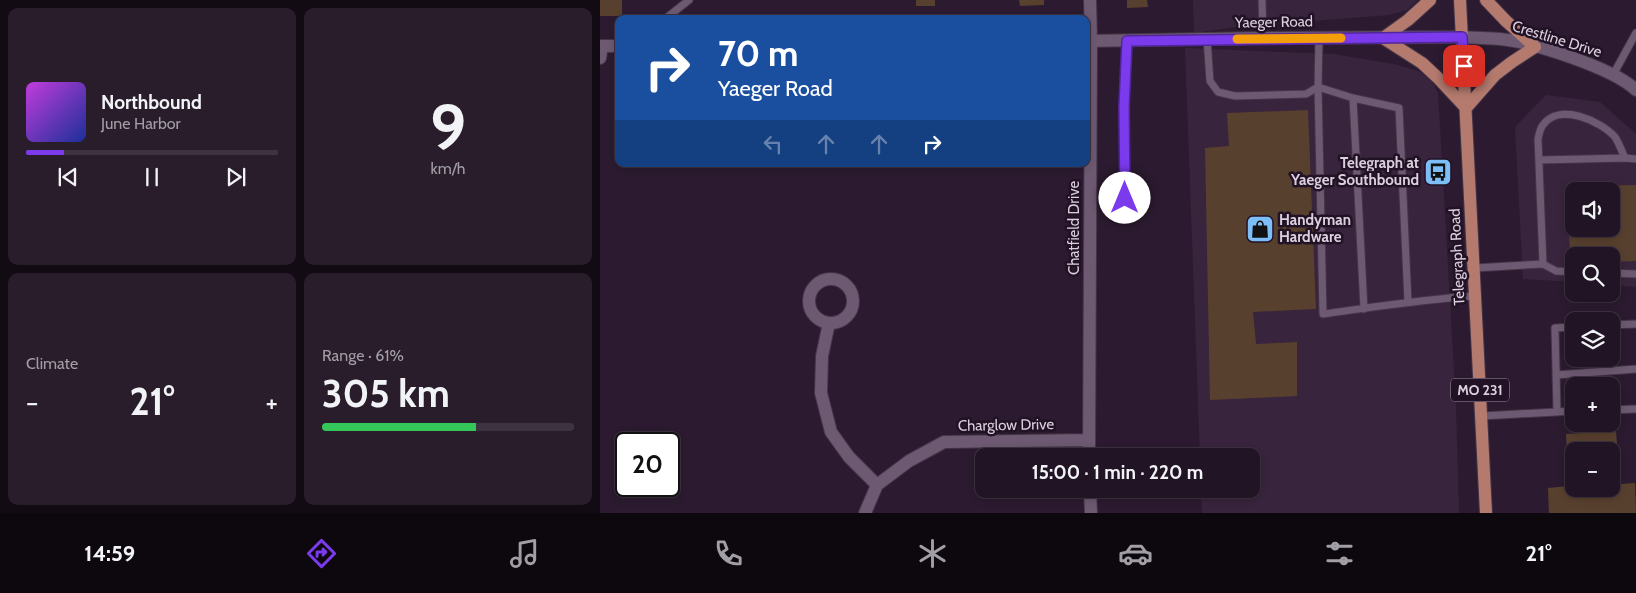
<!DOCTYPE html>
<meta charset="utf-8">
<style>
body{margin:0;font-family:Cabin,sans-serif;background:#291d2c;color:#f1f3f6;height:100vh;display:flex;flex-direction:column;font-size:19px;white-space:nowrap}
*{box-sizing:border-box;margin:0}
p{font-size:16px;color:#a29ea6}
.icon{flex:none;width:28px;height:28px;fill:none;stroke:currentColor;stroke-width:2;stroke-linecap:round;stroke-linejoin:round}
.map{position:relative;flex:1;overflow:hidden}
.panel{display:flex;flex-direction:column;gap:8px;padding:8px;background:#120b14;width:600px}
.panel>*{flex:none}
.banner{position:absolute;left:15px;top:15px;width:475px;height:152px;border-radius:10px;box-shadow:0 2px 8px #0003,0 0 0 1px #3e3341;background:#1a4fa0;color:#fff;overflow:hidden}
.buttons{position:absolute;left:965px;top:182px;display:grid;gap:10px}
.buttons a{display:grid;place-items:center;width:55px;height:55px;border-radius:10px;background:#211424;box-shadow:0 2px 8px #0003,0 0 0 1px #3e3341;font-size:25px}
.speed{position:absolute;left:15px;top:432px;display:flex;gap:10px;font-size:25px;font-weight:700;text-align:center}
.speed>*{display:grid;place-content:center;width:65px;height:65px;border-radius:50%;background:#211424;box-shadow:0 2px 8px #0003,0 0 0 1px #3e3341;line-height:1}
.speed .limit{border:2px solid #111;border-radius:8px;background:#fff;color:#111}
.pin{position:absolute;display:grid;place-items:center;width:42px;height:42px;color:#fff;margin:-21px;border-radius:10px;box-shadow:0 2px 8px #0006}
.me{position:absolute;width:55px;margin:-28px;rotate:0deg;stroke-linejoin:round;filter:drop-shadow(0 0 4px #0008)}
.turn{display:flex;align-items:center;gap:18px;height:105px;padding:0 20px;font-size:22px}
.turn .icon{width:65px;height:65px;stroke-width:2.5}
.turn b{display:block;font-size:35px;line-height:42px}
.lanes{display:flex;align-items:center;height:48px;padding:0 20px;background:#0003;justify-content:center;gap:25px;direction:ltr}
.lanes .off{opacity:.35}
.big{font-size:38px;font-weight:700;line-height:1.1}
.panel .widget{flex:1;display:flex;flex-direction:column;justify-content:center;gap:8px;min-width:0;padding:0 18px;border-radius:10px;background:#291d2c}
.panel .dial{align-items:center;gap:0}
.dial b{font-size:65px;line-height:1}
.song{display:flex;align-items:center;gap:15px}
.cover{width:60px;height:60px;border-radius:8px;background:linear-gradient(135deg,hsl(290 70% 55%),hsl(230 70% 35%))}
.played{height:5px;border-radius:2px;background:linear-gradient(90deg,#7c3aed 15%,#3e3341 15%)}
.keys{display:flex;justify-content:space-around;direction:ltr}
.heat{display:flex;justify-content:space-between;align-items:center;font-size:28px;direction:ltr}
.charge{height:8px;border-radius:4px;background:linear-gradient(90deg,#34c759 61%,#3e3341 0)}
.panel .tiles{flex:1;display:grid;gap:8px;grid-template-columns:repeat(2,1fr)}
.trip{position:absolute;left:375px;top:448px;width:285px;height:50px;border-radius:10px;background:#211424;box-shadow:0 2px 8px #0003,0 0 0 1px #3e3341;font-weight:700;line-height:50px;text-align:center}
.tabs{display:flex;height:80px;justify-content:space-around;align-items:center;background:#0d080e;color:#a29ea6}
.tabs .icon{width:35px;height:35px}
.tabs .on{color:#7c3aed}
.tabs b{font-size:22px;color:#f1f3f6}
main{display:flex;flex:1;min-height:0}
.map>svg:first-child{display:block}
</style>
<main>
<section class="panel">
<div class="tiles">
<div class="widget">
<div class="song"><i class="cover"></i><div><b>Northbound</b><p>June Harbor</p></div></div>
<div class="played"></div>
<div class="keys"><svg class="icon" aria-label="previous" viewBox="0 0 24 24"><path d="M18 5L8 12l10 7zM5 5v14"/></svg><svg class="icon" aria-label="pause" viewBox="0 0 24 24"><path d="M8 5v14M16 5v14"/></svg><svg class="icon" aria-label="next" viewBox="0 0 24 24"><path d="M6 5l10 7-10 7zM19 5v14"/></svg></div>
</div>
<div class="widget dial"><b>9</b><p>km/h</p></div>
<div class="widget"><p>Climate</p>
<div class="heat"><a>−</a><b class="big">21°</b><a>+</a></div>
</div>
<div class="widget"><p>Range · 61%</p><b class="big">305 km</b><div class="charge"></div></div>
</div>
</section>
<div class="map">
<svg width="1036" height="513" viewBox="0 0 1036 513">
<rect width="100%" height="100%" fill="#2c1b30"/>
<path fill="#39243d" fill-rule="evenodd" d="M 593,0 L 818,0 L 807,10 L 789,15 L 636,27 L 594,33 Z
M 585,48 L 733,54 L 794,64 L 821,72 L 832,81 L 838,93 L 856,407 L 859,513 L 602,513 L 601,489 L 651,489 L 651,456 L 600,456 Z
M 946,95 L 1000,102 L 1036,134 L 1036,287 L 1011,285 L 1011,256 L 974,256 L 974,282 L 923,279 L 915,127 ZM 974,191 L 1011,191 L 1011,229 L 974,229 Z"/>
<path fill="#58402e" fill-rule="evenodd" d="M 0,0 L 22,0 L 22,16 L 0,16 Z
M 316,0 L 335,0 L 335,6 L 316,6 Z
M 419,0 L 444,0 L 444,5 L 420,6 Z
M 527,0 L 547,0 L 548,7 L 527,8 Z
M 708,110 L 716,309 L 653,312 L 656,344 L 697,342 L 697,396 L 610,400 L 605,148 L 629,146 L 627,113 Z
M 1036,185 L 1036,261 L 1011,262 L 1011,256 L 974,256 L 974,263 L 971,264 L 966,195 L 977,186 ZM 974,191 L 1011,191 L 1011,229 L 974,229 Z
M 1016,431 L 1020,484 L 1035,483 L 1036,513 L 949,513 L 948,488 L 969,486 L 966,434 ZM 974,451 L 1011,451 L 1011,489 L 974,489 Z"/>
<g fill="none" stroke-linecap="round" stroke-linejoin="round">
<g stroke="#443547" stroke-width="9">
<path id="service" d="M 662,0 L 663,38
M 65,19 L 89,0
M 607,39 L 610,81 L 618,92 L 635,96 L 706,94 L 718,87 L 719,38
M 1013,75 L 1036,33
M 753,98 L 764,309
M 939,160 L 1025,158
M 525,198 L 524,107 L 527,41
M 943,264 L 938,139 C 939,135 940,128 943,125 C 959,102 1001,121 1015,137 C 1019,143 1022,152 1025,158 L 1036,159
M 874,268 L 943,264 L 956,271 L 974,272
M 1011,273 L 1036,274
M 808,302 L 799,108 L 753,98 L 718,87 L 723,314 C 774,307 824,299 875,296
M 1011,325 L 1036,324
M 956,375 L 1036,369
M 1011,410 L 1036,409
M 957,412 L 955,328 L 974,327
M 882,416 L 974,411"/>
</g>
<g stroke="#443547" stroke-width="14">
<path id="minor" d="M 862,37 C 875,38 888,38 900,39 C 932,42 1013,68 1036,90
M 0,58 L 2,46
M209 301a22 22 0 1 1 44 0a22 22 0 1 1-44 0Z
M 229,323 L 222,356 L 221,393 L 231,432 L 249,457 L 277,485
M 489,456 L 491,41 L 490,0
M 490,489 L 491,513
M 265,513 L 277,485 L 309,461 L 344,442 L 489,440"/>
</g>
<g stroke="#443547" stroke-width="14">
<path id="tertiary" d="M 486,41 L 663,38 L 862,37
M 0,46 L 19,46"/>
</g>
<g stroke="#443547" stroke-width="14">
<path id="primary" d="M 830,0 L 808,20 L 783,38 L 822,63 L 837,77 L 866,108
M 860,0 L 886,513
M 866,108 L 895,75 L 912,62 L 935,47 L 906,21 L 886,0"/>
</g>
<use href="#service" stroke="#6d5a72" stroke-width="7"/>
<use href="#minor" stroke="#6d5a72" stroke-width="12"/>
<use href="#tertiary" stroke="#6d5a72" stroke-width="12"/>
<use href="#primary" stroke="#b47a6e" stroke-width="12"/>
</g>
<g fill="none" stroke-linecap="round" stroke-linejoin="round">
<g stroke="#51269a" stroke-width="12">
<path id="route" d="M 525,198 L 524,107 L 527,41 L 862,37 L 864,66"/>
</g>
<use href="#route" stroke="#7c3aed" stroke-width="9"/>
<path stroke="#f59e0b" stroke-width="9" d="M 637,39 L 741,38"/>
</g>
<defs>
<g id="bus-square" transform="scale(1.4375)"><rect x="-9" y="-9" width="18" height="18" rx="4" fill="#7dbef9" stroke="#221226"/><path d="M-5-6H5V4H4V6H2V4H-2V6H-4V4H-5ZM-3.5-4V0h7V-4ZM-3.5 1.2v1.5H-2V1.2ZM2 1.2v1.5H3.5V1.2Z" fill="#111"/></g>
<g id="shop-square" transform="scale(1.4375)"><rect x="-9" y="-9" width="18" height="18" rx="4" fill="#7dbef9" stroke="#221226"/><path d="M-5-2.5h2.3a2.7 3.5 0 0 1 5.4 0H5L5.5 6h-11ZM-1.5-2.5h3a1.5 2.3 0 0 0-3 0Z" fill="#111"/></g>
</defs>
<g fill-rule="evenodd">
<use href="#bus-square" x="838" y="172"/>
<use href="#shop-square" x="660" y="229"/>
</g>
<g text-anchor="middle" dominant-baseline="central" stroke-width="5" stroke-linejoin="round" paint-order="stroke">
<rect fill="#221226" stroke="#a496a6" stroke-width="1" x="851" y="378.5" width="58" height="23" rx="4"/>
<g font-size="14" font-weight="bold" fill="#dbcfdd">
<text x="880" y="390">MO 231</text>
</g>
<g font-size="15" fill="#dbcfdd" stroke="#221226">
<text transform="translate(674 22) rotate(-1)">Yaeger Road</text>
<text transform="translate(957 39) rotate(17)">Crestline Drive</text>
<text transform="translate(474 228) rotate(-90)">Chatfield Drive</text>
<text transform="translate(857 257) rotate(-93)">Telegraph Road</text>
<text transform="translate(406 425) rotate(-1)">Charglow Drive</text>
</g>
<g font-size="15" font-weight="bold" fill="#dbcfdd" stroke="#221226" text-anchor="end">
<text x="819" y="163">Telegraph at<tspan x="819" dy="17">Yaeger Southbound</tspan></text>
<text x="679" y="220" text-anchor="start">Handyman<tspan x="679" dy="17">Hardware</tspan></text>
</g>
</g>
</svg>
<div class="buttons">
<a><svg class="icon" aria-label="sound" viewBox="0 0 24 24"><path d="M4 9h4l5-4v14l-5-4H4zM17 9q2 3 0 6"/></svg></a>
<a><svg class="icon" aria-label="search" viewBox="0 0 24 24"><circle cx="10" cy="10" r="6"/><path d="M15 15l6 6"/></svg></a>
<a><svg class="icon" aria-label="layers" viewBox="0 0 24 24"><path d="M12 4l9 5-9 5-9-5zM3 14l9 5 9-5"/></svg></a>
<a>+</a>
<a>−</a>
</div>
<div class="speed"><div class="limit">20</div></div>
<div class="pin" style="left:864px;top:66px;background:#d93025"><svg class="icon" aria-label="arrive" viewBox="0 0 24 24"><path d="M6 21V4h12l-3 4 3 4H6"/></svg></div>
<svg class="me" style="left:525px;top:198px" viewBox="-20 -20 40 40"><circle r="19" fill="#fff"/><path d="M0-13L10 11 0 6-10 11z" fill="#7c3aed"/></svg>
<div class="trip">15:00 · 1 min · 220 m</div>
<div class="banner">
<div class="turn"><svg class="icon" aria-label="right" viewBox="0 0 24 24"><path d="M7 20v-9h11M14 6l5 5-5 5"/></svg><div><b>70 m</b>Yaeger Road</div></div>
<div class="lanes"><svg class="icon off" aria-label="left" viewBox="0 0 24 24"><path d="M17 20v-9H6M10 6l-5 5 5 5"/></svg><svg class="icon off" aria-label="ahead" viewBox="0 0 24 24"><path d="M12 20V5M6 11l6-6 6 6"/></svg><svg class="icon off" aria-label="ahead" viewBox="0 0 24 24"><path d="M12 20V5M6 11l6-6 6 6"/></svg><svg class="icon" aria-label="right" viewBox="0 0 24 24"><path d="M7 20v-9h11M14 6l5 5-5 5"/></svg></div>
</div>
</div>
</main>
<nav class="tabs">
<b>14:59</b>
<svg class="icon on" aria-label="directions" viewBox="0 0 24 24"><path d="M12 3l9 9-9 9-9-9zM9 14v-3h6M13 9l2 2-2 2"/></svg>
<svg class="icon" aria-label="music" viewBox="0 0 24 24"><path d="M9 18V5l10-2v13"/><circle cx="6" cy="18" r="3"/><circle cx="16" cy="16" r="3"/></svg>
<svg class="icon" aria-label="phone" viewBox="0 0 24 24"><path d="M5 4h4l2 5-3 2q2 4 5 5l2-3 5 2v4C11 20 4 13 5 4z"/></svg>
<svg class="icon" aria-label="climate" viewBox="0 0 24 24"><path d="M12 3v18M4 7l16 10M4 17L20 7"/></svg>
<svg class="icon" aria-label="car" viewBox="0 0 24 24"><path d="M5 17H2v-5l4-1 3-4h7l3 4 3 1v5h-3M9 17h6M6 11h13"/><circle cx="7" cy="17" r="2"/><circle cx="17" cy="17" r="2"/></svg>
<svg class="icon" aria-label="filters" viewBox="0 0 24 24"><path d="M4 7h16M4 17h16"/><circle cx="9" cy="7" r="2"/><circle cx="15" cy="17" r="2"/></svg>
<b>21°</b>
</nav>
